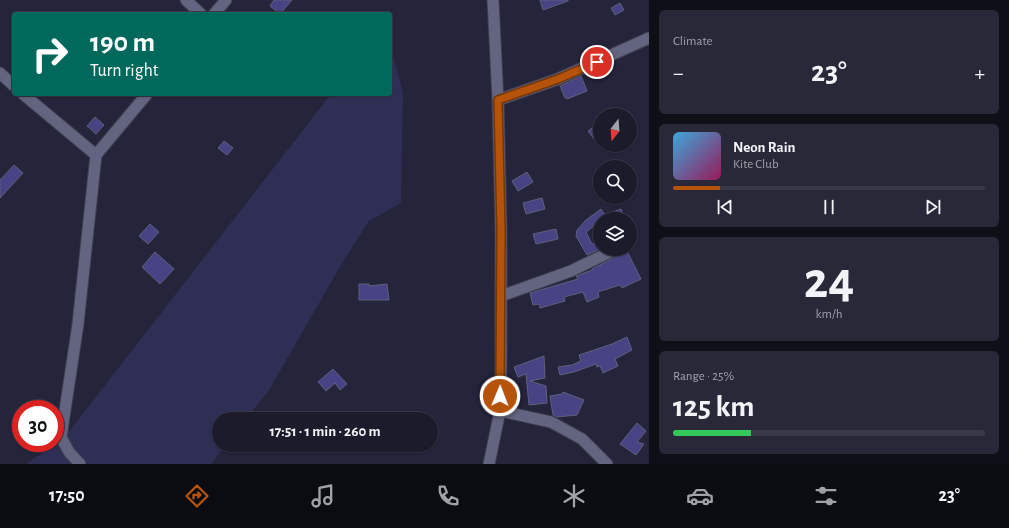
<!DOCTYPE html>
<meta charset="utf-8">
<style>
body{margin:0;font-family:"Alegreya Sans",sans-serif;background:#282838;color:#f1f3f6;height:100vh;display:flex;flex-direction:column;font-size:15px;white-space:nowrap}
*{box-sizing:border-box;margin:0}
p{font-size:13px;color:#a0a1a9}
.icon{flex:none;width:22px;height:22px;fill:none;stroke:currentColor;stroke-width:2;stroke-linecap:round;stroke-linejoin:round}
.map{position:relative;flex:1;overflow:hidden}
.panel{display:flex;flex-direction:column;gap:10px;padding:10px;background:#0f0f18;width:360px}
.panel>*{flex:none}
.banner{position:absolute;left:12px;top:12px;width:380px;height:84px;border-radius:4px;box-shadow:0 1px 3px #0004,0 0 0 1px #393948;background:#00695c;color:#fff;overflow:hidden}
.needle{width:26px;rotate:197deg}
.tools{position:absolute;left:593px;top:108px;display:grid;gap:8px}
.tools a{display:grid;place-items:center;width:44px;height:44px;border-radius:50%;background:#1b1b2c;box-shadow:0 1px 3px #0004,0 0 0 1px #393948;font-size:20px}
.speed{position:absolute;left:12px;top:400px;display:flex;gap:8px;font-size:20px;font-weight:700;text-align:center}
.speed>*{display:grid;place-content:center;width:52px;height:52px;border-radius:50%;background:#1b1b2c;box-shadow:0 1px 3px #0004,0 0 0 1px #393948;line-height:1}
.speed .limit{border:6px solid #d22;background:#fff;color:#111}
.pin{position:absolute;display:grid;place-items:center;width:34px;height:34px;color:#fff;margin:-17px;border:2px solid #fff;border-radius:50%;box-shadow:0 1px 4px #0007}
.me{position:absolute;width:44px;margin:-22px;rotate:1deg;stroke-linejoin:round;filter:drop-shadow(0 0 3px #0008)}
.turn{display:flex;align-items:center;gap:14px;height:84px;padding:0 12px;font-size:18px}
.turn .icon{width:52px;height:52px;stroke-width:2.5}
.turn b{display:block;font-size:28px;line-height:34px}
.big{font-size:30px;font-weight:700;line-height:1.1}
.panel .card{flex:1;display:flex;flex-direction:column;justify-content:center;gap:6px;min-width:0;padding:0 14px;border-radius:6px;background:#282838}
.panel .dial{align-items:center;gap:0}
.dial b{font-size:52px;line-height:1}
.song{display:flex;align-items:center;gap:12px}
.cover{width:48px;height:48px;border-radius:6px;background:linear-gradient(135deg,hsl(200 70% 55%),hsl(330 70% 35%))}
.played{height:4px;border-radius:2px;background:linear-gradient(90deg,#b45309 15%,#393948 15%)}
.keys{display:flex;justify-content:space-around;direction:ltr}
.heat{display:flex;justify-content:space-between;align-items:center;font-size:22px;direction:ltr}
.charge{height:6px;border-radius:3px;background:linear-gradient(90deg,#34c759 25%,#393948 0)}
.trip{position:absolute;left:212px;top:412px;width:226px;height:40px;border-radius:20px;background:#1b1b2c;box-shadow:0 1px 3px #0004,0 0 0 1px #393948;font-weight:700;line-height:40px;text-align:center}
.menu{display:flex;height:64px;justify-content:space-around;align-items:center;background:#0b0b12;color:#a0a1a9}
.menu .icon{width:28px;height:28px}
.menu .current{color:#b45309}
.menu b{font-size:18px;color:#f1f3f6}
main{display:flex;flex:1;min-height:0}
.map>svg:first-child{display:block}
</style>
<main>
<div class="map">
<svg width="649" height="464" viewBox="0 0 649 464">
<rect width="100%" height="100%" fill="#24243b"/>
<path fill="#2f2e55" d="M 390,44 L 403,93 L 401,203 L 369,221 L 344,260 L 269,390 L 246,419 L 219,419 L 219,445 L 226,445 L 211,464 L 26,464 L 64,438 L 331,94 L 390,94 Z"/>
<path fill="#474385" stroke="#5f5f7a" d="M 274,0 L 292,0 L 280,14 L 270,6 Z
M 540,0 L 568,0 L 568,1 L 543,10 Z
M 620,3 L 624,10 L 615,15 L 611,8 Z
M 581,76 L 587,91 L 567,99 L 567,98 L 565,98 L 560,86 Z
M 95,117 L 104,125 L 96,134 L 87,126 Z
M 595,126 L 600,135 L 594,139 L 588,131 Z
M 224,141 L 233,148 L 227,155 L 218,148 Z
M 14,165 L 23,173 L 0,198 L 0,180 Z
M 527,172 L 533,182 L 518,191 L 512,181 Z
M 542,198 L 545,209 L 526,214 L 523,203 Z
M 601,209 L 605,215 L 621,209 L 625,219 L 600,219 L 600,221 L 586,232 L 592,244 L 600,241 L 600,249 L 587,255 L 576,236 L 577,230 L 586,220 Z
M 150,224 L 159,232 L 148,244 L 139,236 Z
M 556,229 L 558,239 L 536,244 L 533,234 Z
M 616,249 L 626,249 L 641,279 L 622,288 L 620,285 L 598,292 L 599,297 L 587,302 L 583,292 L 564,297 L 565,301 L 540,308 L 539,304 L 533,305 L 530,293 L 578,279 L 576,276 L 592,270 L 592,269 L 613,258 L 617,253 Z
M 155,252 L 174,269 L 160,284 L 142,267 Z
M 359,284 L 369,284 L 369,286 L 387,284 L 389,300 L 359,300 Z
M 627,337 L 632,350 L 615,359 L 618,366 L 603,373 L 600,366 L 597,367 L 596,364 L 574,372 L 560,375 L 558,367 L 572,365 L 581,361 L 579,355 L 612,344 Z
M 544,356 L 545,378 L 530,381 L 546,386 L 547,403 L 529,405 L 526,374 L 518,377 L 514,367 Z
M 333,369 L 347,384 L 340,390 L 335,383 L 326,391 L 318,382 Z
M 563,392 L 584,400 L 577,415 L 557,417 L 553,415 L 550,396 L 562,394 Z
M 637,423 L 646,431 L 637,442 L 644,444 L 636,455 L 620,444 Z"/>
<g fill="none" stroke-linecap="round" stroke-linejoin="round">
<g stroke="#403f51" stroke-width="13">
<path id="minor" d="M 186,0 L 201,14
M 214,14 L 226,0
M 0,73 L 14,86
M 23,94 L 96,155 L 78,324 L 61,437 L 69,452 L 80,464
M 498,100 L 558,79 L 649,38
M 96,155 L 147,94
M 501,296 L 571,271 L 610,252
M 500,411 L 551,422 L 582,439 L 607,464
M 489,464 L 500,411 L 501,364 L 501,229 L 498,100 L 493,0"/>
</g>
<use href="#minor" stroke="#63647f" stroke-width="11"/>
</g>
<g fill="none" stroke-linecap="round" stroke-linejoin="round">
<g stroke="#753606" stroke-width="10">
<path id="route" d="M 500,396 L 501,229 L 498,100 L 558,79 L 597,62"/>
</g>
<use href="#route" stroke="#b45309" stroke-width="7"/>
</g>
</svg>
<div class="tools">
<a><svg class="needle" viewBox="-14 -14 28 28"><path d="M0-13l5 13h-10z" fill="#e53935"/><path d="M0 13l5-13h-10z" fill="#a0a1a9"/></svg></a>
<a><svg class="icon" aria-label="search" viewBox="0 0 24 24"><circle cx="10" cy="10" r="6"/><path d="M15 15l6 6"/></svg></a>
<a><svg class="icon" aria-label="layers" viewBox="0 0 24 24"><path d="M12 4l9 5-9 5-9-5zM3 14l9 5 9-5"/></svg></a>
</div>
<div class="speed"><div class="limit">30</div></div>
<div class="pin" style="left:597px;top:62px;background:#d93025"><svg class="icon" aria-label="arrive" viewBox="0 0 24 24"><path d="M6 21V4h12l-3 4 3 4H6"/></svg></div>
<svg class="me" style="left:500px;top:396px" viewBox="-20 -20 40 40"><circle r="17" fill="#b45309" stroke="#fff" stroke-width="3"/><path d="M0-11L8 9 0 5-8 9z" fill="#fff"/></svg>
<div class="trip">17:51 · 1 min · 260 m</div>
<div class="banner">
<div class="turn"><svg class="icon" aria-label="right" viewBox="0 0 24 24"><path d="M7 20v-9h11M14 6l5 5-5 5"/></svg><div><b>190 m</b>Turn right</div></div>
</div>
</div>
<section class="panel">
<div class="card"><p>Climate</p>
<div class="heat"><a>−</a><b class="big">23°</b><a>+</a></div>
</div>
<div class="card">
<div class="song"><i class="cover"></i><div><b>Neon Rain</b><p>Kite Club</p></div></div>
<div class="played"></div>
<div class="keys"><svg class="icon" aria-label="previous" viewBox="0 0 24 24"><path d="M18 5L8 12l10 7zM5 5v14"/></svg><svg class="icon" aria-label="pause" viewBox="0 0 24 24"><path d="M8 5v14M16 5v14"/></svg><svg class="icon" aria-label="next" viewBox="0 0 24 24"><path d="M6 5l10 7-10 7zM19 5v14"/></svg></div>
</div>
<div class="card dial"><b>24</b><p>km/h</p></div>
<div class="card"><p>Range · 25%</p><b class="big">125 km</b><div class="charge"></div></div>
</section>
</main>
<nav class="menu">
<b>17:50</b>
<svg class="icon current" aria-label="directions" viewBox="0 0 24 24"><path d="M12 3l9 9-9 9-9-9zM9 14v-3h6M13 9l2 2-2 2"/></svg>
<svg class="icon" aria-label="music" viewBox="0 0 24 24"><path d="M9 18V5l10-2v13"/><circle cx="6" cy="18" r="3"/><circle cx="16" cy="16" r="3"/></svg>
<svg class="icon" aria-label="phone" viewBox="0 0 24 24"><path d="M5 4h4l2 5-3 2q2 4 5 5l2-3 5 2v4C11 20 4 13 5 4z"/></svg>
<svg class="icon" aria-label="climate" viewBox="0 0 24 24"><path d="M12 3v18M4 7l16 10M4 17L20 7"/></svg>
<svg class="icon" aria-label="car" viewBox="0 0 24 24"><path d="M5 17H2v-5l4-1 3-4h7l3 4 3 1v5h-3M9 17h6M6 11h13"/><circle cx="7" cy="17" r="2"/><circle cx="17" cy="17" r="2"/></svg>
<svg class="icon" aria-label="filters" viewBox="0 0 24 24"><path d="M4 7h16M4 17h16"/><circle cx="9" cy="7" r="2"/><circle cx="15" cy="17" r="2"/></svg>
<b>23°</b>
</nav>
